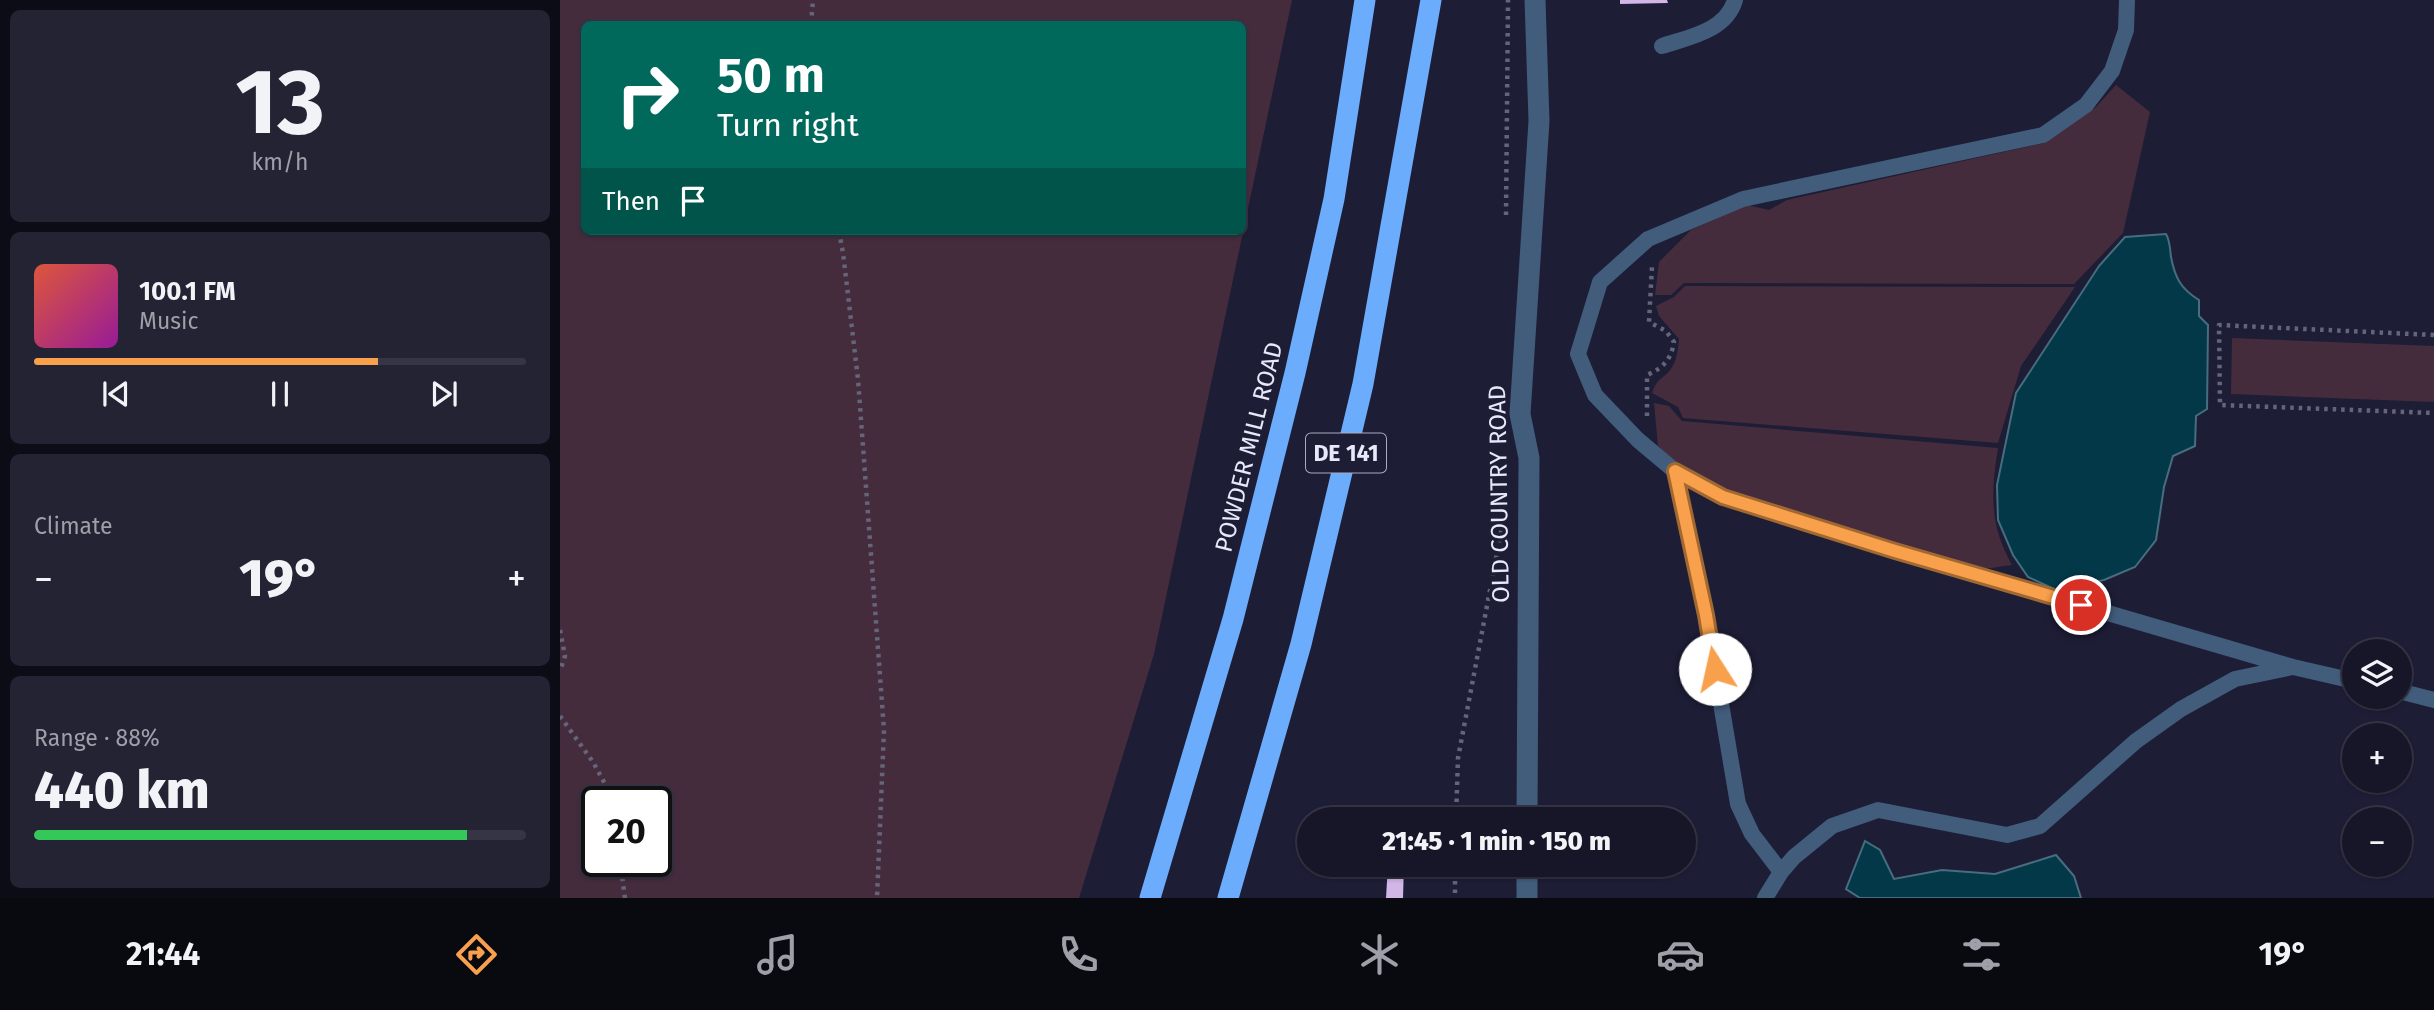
<!DOCTYPE html>
<meta charset="utf-8">
<style>
body{margin:0;font-family:"Fira Sans",sans-serif;background:#232334;color:#f1f3f6;height:100vh;display:flex;flex-direction:column;font-size:26px;white-space:nowrap}
*{box-sizing:border-box;margin:0}
p{font-size:23px;color:#9e9fa8}
.icon{flex:none;width:38px;height:38px;fill:none;stroke:currentColor;stroke-width:2;stroke-linecap:round;stroke-linejoin:round}
.map{position:relative;flex:1;overflow:hidden}
.details{display:flex;flex-direction:column;gap:10px;padding:10px;background:#0c0c16;width:560px}
.details>*{flex:none}
.hud{position:absolute;left:21px;top:21px;width:665px;height:214px;border-radius:10px;box-shadow:0 2px 5px #0004,0 0 0 2px #353545;background:#00695c;color:#fff;overflow:hidden}
.tools{position:absolute;left:1782px;top:639px;display:grid;gap:14px}
.tools a{display:grid;place-items:center;width:70px;height:70px;border-radius:50%;background:#161628;box-shadow:0 2px 5px #0004,0 0 0 2px #353545;font-size:35px}
.speed{position:absolute;left:21px;top:786px;display:flex;gap:14px;font-size:35px;font-weight:700;text-align:center}
.speed>*{display:grid;place-content:center;width:91px;height:91px;border-radius:50%;background:#161628;box-shadow:0 2px 5px #0004,0 0 0 2px #353545;line-height:1}
.speed .limit{border:4px solid #111;border-radius:10px;background:#fff;color:#111}
.pin{position:absolute;display:grid;place-items:center;width:60px;height:60px;color:#fff;margin:-30px;border:4px solid #fff;border-radius:50%;box-shadow:0 2px 7px #0007}
.me{position:absolute;width:77px;margin:-38px;rotate:350deg;stroke-linejoin:round;filter:drop-shadow(0 0 5px #0008)}
.turn{display:flex;align-items:center;gap:24px;height:147px;padding:0 21px;font-size:32px}
.turn .icon{width:91px;height:91px;stroke-width:2.5}
.turn b{display:block;font-size:49px;line-height:60px}
.then{display:flex;align-items:center;height:66px;padding:0 21px;background:#0003;gap:14px;font-size:26px}
.big{font-size:52px;font-weight:800;line-height:1.1}
.details .widget{flex:1;display:flex;flex-direction:column;justify-content:center;gap:10px;min-width:0;padding:0 24px;border-radius:10px;background:#232334}
.details .dial{align-items:center;gap:0}
.dial b{font-size:91px;line-height:1}
.song{display:flex;align-items:center;gap:21px}
.cover{width:84px;height:84px;border-radius:10px;background:linear-gradient(135deg,hsl(10 70% 55%),hsl(300 70% 35%))}
.played{height:7px;border-radius:4px;background:linear-gradient(90deg,#f8a04b 70%,#353545 70%)}
.keys{display:flex;justify-content:space-around;direction:ltr}
.heat{display:flex;justify-content:space-between;align-items:center;font-size:38px;direction:ltr}
.charge{height:10px;border-radius:5px;background:linear-gradient(90deg,#34c759 88%,#353545 0)}
.trip{position:absolute;left:737px;top:807px;width:399px;height:70px;border-radius:35px;background:#161628;box-shadow:0 2px 5px #0004,0 0 0 2px #353545;font-weight:800;line-height:70px;text-align:center}
.dock{display:flex;height:112px;justify-content:space-around;align-items:center;background:#090910;color:#9e9fa8}
.dock .icon{width:49px;height:49px}
.dock .on{color:#f8a04b}
.dock b{font-size:32px;color:#f1f3f6}
main{display:flex;flex:1;min-height:0}
.map>svg:first-child{display:block}
</style>
<main>
<section class="details">
<div class="widget dial"><b>13</b><p>km/h</p></div>
<div class="widget">
<div class="song"><i class="cover"></i><div><b>100.1 FM</b><p>Music</p></div></div>
<div class="played"></div>
<div class="keys"><svg class="icon" aria-label="previous" viewBox="0 0 24 24"><path d="M18 5L8 12l10 7zM5 5v14"/></svg><svg class="icon" aria-label="pause" viewBox="0 0 24 24"><path d="M8 5v14M16 5v14"/></svg><svg class="icon" aria-label="next" viewBox="0 0 24 24"><path d="M6 5l10 7-10 7zM19 5v14"/></svg></div>
</div>
<div class="widget"><p>Climate</p>
<div class="heat"><a>−</a><b class="big">19°</b><a>+</a></div>
</div>
<div class="widget"><p>Range · 88%</p><b class="big">440 km</b><div class="charge"></div></div>
</section>
<div class="map">
<svg width="1874" height="898" viewBox="0 0 1874 898">
<rect width="100%" height="100%" fill="#1d1d36"/>
<path fill="#452c3d" fill-rule="evenodd" d="M 0,0 L 732,0 L 594,654 L 519,898 L 0,898 ZM 24,24 L 682,24 L 682,231 L 24,231 ZM 37,802 L 96,802 L 96,861 L 37,861 Z
M 1556,85 L 1590,112 L 1563,233 L 1514,284 L 1124,283 L 1111,295 L 1095,295 L 1099,262 L 1131,230 L 1187,205 L 1209,210 L 1227,200 L 1484,143 L 1536,107 Z
M 1125,286 L 1126,286 L 1515,287 L 1461,366 L 1438,443 L 1123,418 L 1118,407 L 1092,393 C 1098,377 1102,380 1111,369 C 1117,360 1118,350 1119,339 L 1099,316 L 1096,306 L 1114,297 Z
M 1672,338 L 1874,346 L 1874,402 L 1671,394 Z
M 1094,403 L 1109,406 L 1122,421 L 1438,448 C 1431,493 1429,524 1452,565 L 1417,570 L 1163,492 L 1121,467 L 1098,446 Z"/>
<path fill="#033849" stroke="#476d7e" stroke-width="2" d="M 1606,234 C 1610,241 1610,249 1611,257 C 1615,278 1621,289 1639,300 L 1639,316 L 1648,325 L 1647,409 L 1636,416 L 1635,446 L 1613,456 L 1604,487 L 1596,540 L 1575,567 L 1544,580 L 1524,584 L 1515,593 L 1494,589 L 1468,577 L 1453,555 L 1438,520 L 1437,485 L 1456,393 L 1539,266 L 1565,237 Z
M 1305,841 L 1320,850 L 1334,879 L 1382,870 L 1435,874 L 1496,855 L 1514,876 L 1521,898 L 1300,898 L 1286,889 Z"/>
<path fill="#d1b6e7" d="M 1060,0 L 1107,0 L 1108,3 L 1060,4 Z
M 828,864 L 844,864 L 843,898 L 826,898 Z"/>
<g fill="none" stroke-linecap="round" stroke-linejoin="round">
<path stroke="#64647a" stroke-width="4.5" stroke-dasharray="3.5 5" stroke-linecap="butt" d="M 251,24 L 253,0
M 946,215 L 948,0
M 279,231 L 283,253 L 298,379 L 324,730 L 317,898
M 1874,335 L 1659,325 L 1660,405 L 1874,413
M 1087,416 L 1087,375 C 1103,368 1111,360 1114,342 L 1106,331 L 1089,322 L 1092,266
M 0,630 L 5,656 L 0,671
M 0,716 L 33,762 L 55,802
M 896,819 L 898,758 L 942,527
M 60,861 L 65,898
M 895,864 L 895,898"/>
<path stroke="#425c7b" stroke-width="16" d="M 1567,0 L 1566,30 L 1552,71 L 1526,105 L 1483,135 L 1183,199 L 1088,239 L 1040,282 L 1018,354 L 1035,395 L 1078,440 L 1115,471 L 1163,497 L 1335,551 L 1733,667
M 1102,46 C 1129,37 1166,31 1175,0
M 1115,471 L 1146,615 L 1178,804 L 1192,834 L 1221,872
M 1839,691 L 1874,700
M 1205,898 L 1221,872 L 1234,857 L 1272,826 L 1318,810 L 1447,835 L 1480,826 L 1576,741 L 1621,709 L 1675,679 L 1733,667 L 1794,681"/>
<path stroke="#425c7b" stroke-width="21" d="M 967,819 L 969,458 L 960,414 L 979,121 L 975,0
M 967,898 L 967,864"/>
<path stroke="#6badfc" stroke-width="21" d="M 590,898 L 673,619 L 735,373 L 774,199 L 805,0
M 668,898 L 741,644 L 803,384 L 871,0"/>
</g>
<g fill="none" stroke-linecap="round" stroke-linejoin="round">
<g stroke="#a16831" stroke-width="18">
<path id="route" d="M 1155,669 L 1146,615 L 1115,471 L 1163,497 L 1335,551 L 1521,605"/>
</g>
<use href="#route" stroke="#f8a04b" stroke-width="12"/>
</g>
<g text-anchor="middle" dominant-baseline="central" stroke-width="7" stroke-linejoin="round" paint-order="stroke">
<rect fill="#1d1d36" stroke="#aaabbe" stroke-width="2" x="746" y="433.5" width="80" height="39" rx="5"/>
<g font-size="23" font-weight="bold" fill="#e7e8f9">
<text x="786" y="453">DE 141</text>
</g>
<g font-size="24" fill="#e7e8f9" stroke="#1d1d36">
<text transform="translate(689 447) rotate(-76)">POWDER MILL ROAD</text>
<text transform="translate(939 494) rotate(-91)">OLD COUNTRY ROAD</text>
</g>
</g>
</svg>
<div class="tools">
<a><svg class="icon" aria-label="layers" viewBox="0 0 24 24"><path d="M12 4l9 5-9 5-9-5zM3 14l9 5 9-5"/></svg></a>
<a>+</a>
<a>−</a>
</div>
<div class="speed"><div class="limit">20</div></div>
<div class="pin" style="left:1521px;top:605px;background:#d93025"><svg class="icon" aria-label="arrive" viewBox="0 0 24 24"><path d="M6 21V4h12l-3 4 3 4H6"/></svg></div>
<svg class="me" style="left:1155px;top:669px" viewBox="-20 -20 40 40"><circle r="19" fill="#fff"/><path d="M0-13L10 11 0 6-10 11z" fill="#f8a04b"/></svg>
<div class="trip">21:45 · 1 min · 150 m</div>
<div class="hud">
<div class="turn"><svg class="icon" aria-label="right" viewBox="0 0 24 24"><path d="M7 20v-9h11M14 6l5 5-5 5"/></svg><div><b>50 m</b>Turn right</div></div>
<div class="then">Then<svg class="icon" aria-label="arrive" viewBox="0 0 24 24"><path d="M6 21V4h12l-3 4 3 4H6"/></svg></div>
</div>
</div>
</main>
<nav class="dock">
<b>21:44</b>
<svg class="icon on" aria-label="directions" viewBox="0 0 24 24"><path d="M12 3l9 9-9 9-9-9zM9 14v-3h6M13 9l2 2-2 2"/></svg>
<svg class="icon" aria-label="music" viewBox="0 0 24 24"><path d="M9 18V5l10-2v13"/><circle cx="6" cy="18" r="3"/><circle cx="16" cy="16" r="3"/></svg>
<svg class="icon" aria-label="phone" viewBox="0 0 24 24"><path d="M5 4h4l2 5-3 2q2 4 5 5l2-3 5 2v4C11 20 4 13 5 4z"/></svg>
<svg class="icon" aria-label="climate" viewBox="0 0 24 24"><path d="M12 3v18M4 7l16 10M4 17L20 7"/></svg>
<svg class="icon" aria-label="car" viewBox="0 0 24 24"><path d="M5 17H2v-5l4-1 3-4h7l3 4 3 1v5h-3M9 17h6M6 11h13"/><circle cx="7" cy="17" r="2"/><circle cx="17" cy="17" r="2"/></svg>
<svg class="icon" aria-label="filters" viewBox="0 0 24 24"><path d="M4 7h16M4 17h16"/><circle cx="9" cy="7" r="2"/><circle cx="15" cy="17" r="2"/></svg>
<b>19°</b>
</nav>
